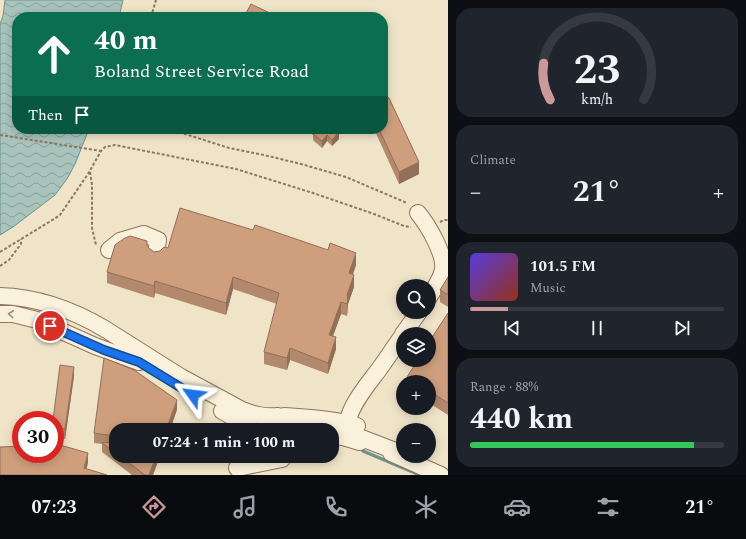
<!DOCTYPE html>
<meta charset="utf-8">
<style>
body{margin:0;font-family:Spectral,serif;background:#20242c;color:#f1f3f6;height:100vh;display:flex;flex-direction:column;font-size:15px;white-space:nowrap}
*{box-sizing:border-box;margin:0}
p{font-size:13px;color:#9ea1a6}
.icon{flex:none;width:22px;height:22px;fill:none;stroke:currentColor;stroke-width:2;stroke-linecap:round;stroke-linejoin:round}
.map{position:relative;flex:1;overflow:hidden}
.details{display:flex;flex-direction:column;gap:8px;padding:8px;background:#0d0f14;width:298px}
.details>*{flex:none}
.guide{position:absolute;left:12px;top:12px;width:376px;height:122px;border-radius:16px;box-shadow:0 2px 10px #0003;background:#0b6e4f;color:#fff;overflow:hidden}
.tools{position:absolute;left:396px;top:279px;display:grid;gap:8px}
.tools a{display:grid;place-items:center;width:40px;height:40px;border-radius:50%;background:#171b24;box-shadow:0 2px 10px #0003;font-size:20px}
.speed{position:absolute;left:12px;top:411px;display:flex;gap:8px;font-size:20px;font-weight:700;text-align:center}
.speed>*{display:grid;place-content:center;width:52px;height:52px;border-radius:50%;background:#171b24;box-shadow:0 2px 10px #0003;line-height:1}
.speed .limit{border:6px solid #d22;background:#fff;color:#111}
.pin{position:absolute;display:grid;place-items:center;width:34px;height:34px;color:#fff;margin:-17px;border:2px solid #fff;border-radius:50%;box-shadow:0 1px 4px #0007}
.me{position:absolute;width:44px;margin:-22px;rotate:301deg;stroke-linejoin:round;filter:drop-shadow(0 0 3px #0008)}
.turn{display:flex;align-items:center;gap:14px;height:84px;padding:0 16px;font-size:18px}
.turn .icon{width:52px;height:52px;stroke-width:2.5}
.turn b{display:block;font-size:28px;line-height:34px}
.then{display:flex;align-items:center;height:38px;padding:0 16px;background:#0003;gap:8px;font-size:15px}
.big{font-size:30px;font-weight:700;line-height:1.1}
.details .card{flex:1;display:flex;flex-direction:column;justify-content:center;gap:6px;min-width:0;padding:0 14px;border-radius:16px;background:#20242c}
.details .dial{align-items:center;gap:0}
.dial svg{height:104px;overflow:visible;fill:none;stroke:#363941;stroke-width:7;stroke-linecap:round;text-anchor:middle}
.dial text{fill:#f1f3f6;stroke:none}
.song{display:flex;align-items:center;gap:12px}
.cover{width:48px;height:48px;border-radius:6px;background:linear-gradient(135deg,hsl(250 70% 55%),hsl(10 70% 35%))}
.played{height:4px;border-radius:2px;background:linear-gradient(90deg,#cc999b 15%,#363941 15%)}
.keys{display:flex;justify-content:space-around;direction:ltr}
.heat{display:flex;justify-content:space-between;align-items:center;font-size:22px;direction:ltr}
.charge{height:6px;border-radius:3px;background:linear-gradient(90deg,#34c759 88%,#363941 0)}
.trip{position:absolute;left:109px;top:423px;width:230px;height:40px;border-radius:16px;background:#171b24;box-shadow:0 2px 10px #0003;font-weight:700;line-height:40px;text-align:center}
.dock{display:flex;height:64px;justify-content:space-around;align-items:center;background:#090b0e;color:#9ea1a6}
.dock .icon{width:28px;height:28px}
.dock .active{color:#cc999b}
.dock b{font-size:18px;color:#f1f3f6}
main{display:flex;flex:1;min-height:0}
.map>svg:first-child{display:block}
</style>
<main>
<div class="map">
<svg width="448" height="475" viewBox="0 0 448 475">
<defs>
<pattern id="water-waves" width="16" height="10" patternUnits="userSpaceOnUse"><rect width="16" height="10" fill="#a9c4bc"/><path d="M0 5q4-4 8 0t8 0" fill="none" stroke="#8ba098"/></pattern>
</defs>
<rect width="100%" height="100%" fill="#f0e4c8"/>
<path fill="url(#water-waves)" stroke="#6f938a" d="M 5,0 L 123,0 L 119,17 L 17,17 L 17,129 L 89,129 L 75,164 L 67,179 L 55,195 L 13,227 L 0,235 L 0,24 L 3,16 Z"/>
<g fill="none" stroke-linecap="round" stroke-linejoin="round">
<path stroke="#6f938a" stroke-width="3.5" d="M 363,451 L 420,475"/>
<g stroke="#8d765c" stroke-width="18">
<path id="minor" d="M 418,213 C 428,225 445,254 443,269 C 442,278 434,289 429,297
M 109,250 L 120,241 L 144,234 L 158,240 L 156,254
M 0,296 C 37,297 73,310 105,329 L 181,377 L 242,410 C 255,415 264,417 278,416
M 0,314 L 13,314 L 37,320 L 95,346 L 139,362
M 403,334 L 419,312
M 403,335 C 395,346 388,357 380,368 C 370,382 338,417 351,434 L 403,454
M 222,411 L 240,421 L 252,430
M 284,416 C 309,418 334,419 357,426
M 332,436 L 343,437 L 360,442
M 391,453 L 441,475
M 237,468 L 282,459"/>
</g>
<path stroke="#8d765c" stroke-width="2" stroke-dasharray="3 2" stroke-linecap="butt" d="M 151,17 L 156,0
M 175,129 L 182,133 L 229,148 L 264,155 L 301,164 L 346,177 L 407,203
M 0,135 L 101,151
M 90,172 L 92,185 L 92,228 L 96,245
M 440,222 L 444,220 L 448,220
M 0,252 L 54,219 L 60,215 L 88,174 L 101,151 L 105,147 L 115,145 L 236,169 L 313,193 L 374,214 L 404,226 L 411,227
M 0,266 L 9,260 L 21,244 L 21,239"/>
<use href="#minor" stroke="#faf1dc" stroke-width="16"/>
</g>
<path fill="#b2896c" d="M 305,129 L 335,129 L 339,139 L 332,146 L 327,141 L 322,148 L 313,140 L 313,135 Z
M 374,129 L 383,129 L 419,174 L 399,184 Z
M 147,246 L 150,249 L 154,252 L 160,251 L 168,248 L 356,265 L 353,275 L 354,287 L 348,304 L 347,316 L 341,314 L 333,336 L 336,349 L 328,374 L 290,360 L 287,370 L 264,364 L 264,352 L 277,304 L 233,289 L 226,315 L 155,293 L 154,298 L 107,283 L 107,272 Z
M 448,277 L 448,307 L 440,302 L 440,290 Z
M 448,313 L 448,415 L 429,403 L 429,382 L 407,382 L 407,377 Z
M 74,376 L 65,439 L 55,438 L 55,420 Z
M 177,410 L 116,430 L 116,456 L 160,456 L 153,475 L 132,475 L 102,452 L 102,444 L 94,443 L 94,433 Z"/>
<path fill="#916f58" d="M 339,132 L 339,139 L 332,146 L 332,140 Z
M 327,135 L 327,141 L 322,148 L 322,141 Z
M 419,162 L 419,174 L 399,184 L 399,172 Z
M 356,253 L 356,265 L 349,284 L 349,273 Z
M 354,275 L 354,287 L 348,304 L 347,316 L 347,295 Z
M 233,277 L 233,289 L 226,315 L 226,303 Z
M 155,281 L 155,293 L 154,298 L 154,286 Z
M 341,302 L 341,314 L 329,347 L 329,335 Z
M 336,337 L 336,349 L 328,374 L 328,363 Z
M 290,348 L 290,360 L 287,370 L 287,358 Z
M 74,367 L 74,376 L 65,439 L 65,429 Z
M 177,400 L 177,410 L 170,430 L 166,430 Z
M 88,453 L 88,463 L 85,475 L 84,468 Z
M 156,456 L 160,456 L 153,475 L 149,475 Z"/>
<path fill="#cf9f7d" stroke="#916f58" d="M 251,4 L 278,17 L 244,17 Z
M 383,95 L 389,98 L 419,162 L 399,172 L 379,129 L 383,129 Z
M 313,129 L 335,129 L 339,132 L 332,140 L 327,135 L 322,141 L 313,134 L 315,131 Z
M 180,208 L 253,230 L 255,225 L 328,250 L 330,243 L 356,253 L 349,273 L 354,275 L 347,295 L 348,296 L 347,304 L 341,302 L 329,335 L 336,337 L 328,363 L 290,348 L 287,358 L 264,352 L 279,293 L 233,277 L 226,303 L 155,281 L 154,286 L 107,272 L 115,245 L 125,238 L 130,236 L 147,241 L 147,246 L 150,249 L 154,252 L 160,251 L 164,247 L 168,248 Z
M 448,277 L 448,295 L 440,290 Z
M 448,313 L 448,403 L 429,391 L 429,382 L 415,382 L 407,377 L 418,360 L 429,360 L 429,342 Z
M 104,358 L 134,370 L 177,400 L 166,430 L 116,430 L 116,453 L 102,443 L 114,442 L 115,436 L 94,433 Z
M 60,365 L 74,367 L 65,429 L 55,428 L 55,420 L 53,420 Z
M 55,445 L 60,445 L 88,453 L 84,468 L 107,475 L 0,475 L 0,447 L 21,446 L 21,454 L 55,454 Z
M 120,456 L 156,456 L 149,475 L 145,475 Z"/>
<defs><path id="oneway-chevron" d="M-2-3.5L2.5 0L-2 3.5" fill="none" stroke-width="1.6" stroke-linecap="round" stroke-linejoin="round"/></defs>
<use stroke="#9c907e" href="#oneway-chevron" transform="translate(11 314) rotate(-174)"/>
<g fill="none" stroke-linecap="round" stroke-linejoin="round">
<g stroke="#114b97" stroke-width="10">
<path id="route" d="M 50,326 L 104,350 L 139,362 L 193,395"/>
</g>
<use href="#route" stroke="#1a73e8" stroke-width="7"/>
</g>
</svg>
<div class="tools">
<a><svg class="icon" aria-label="search" viewBox="0 0 24 24"><circle cx="10" cy="10" r="6"/><path d="M15 15l6 6"/></svg></a>
<a><svg class="icon" aria-label="layers" viewBox="0 0 24 24"><path d="M12 4l9 5-9 5-9-5zM3 14l9 5 9-5"/></svg></a>
<a>+</a>
<a>−</a>
</div>
<div class="speed"><div class="limit">30</div></div>
<div class="pin" style="left:50px;top:326px;background:#d93025"><svg class="icon" aria-label="arrive" viewBox="0 0 24 24"><path d="M6 21V4h12l-3 4 3 4H6"/></svg></div>
<svg class="me" style="left:193px;top:395px" viewBox="-20 -20 40 40"><path d="M0-17L14 15 0 8-14 15z" fill="#1a73e8" stroke="#fff" stroke-width="4"/></svg>
<div class="trip">07:24 · 1 min · 100 m</div>
<div class="guide">
<div class="turn"><svg class="icon" aria-label="ahead" viewBox="0 0 24 24"><path d="M12 20V5M6 11l6-6 6 6"/></svg><div><b>40 m</b>Boland Street Service Road</div></div>
<div class="then">Then<svg class="icon" aria-label="arrive" viewBox="0 0 24 24"><path d="M6 21V4h12l-3 4 3 4H6"/></svg></div>
</div>
</div>
<section class="details">
<div class="card dial"><svg viewBox="0 0 100 80">
<path d="M14 69A42 42 0 1 1 86 69"/>
<path d="M14 69A42 42 0 0 1 9 41" stroke="#cc999b"/>
<text x="50" y="56" font-size="32" font-weight="700">23</text>
<text x="50" y="72" font-size="11">km/h</text>
</svg></div>
<div class="card"><p>Climate</p>
<div class="heat"><a>−</a><b class="big">21°</b><a>+</a></div>
</div>
<div class="card">
<div class="song"><i class="cover"></i><div><b>101.5 FM</b><p>Music</p></div></div>
<div class="played"></div>
<div class="keys"><svg class="icon" aria-label="previous" viewBox="0 0 24 24"><path d="M18 5L8 12l10 7zM5 5v14"/></svg><svg class="icon" aria-label="pause" viewBox="0 0 24 24"><path d="M8 5v14M16 5v14"/></svg><svg class="icon" aria-label="next" viewBox="0 0 24 24"><path d="M6 5l10 7-10 7zM19 5v14"/></svg></div>
</div>
<div class="card"><p>Range · 88%</p><b class="big">440 km</b><div class="charge"></div></div>
</section>
</main>
<nav class="dock">
<b>07:23</b>
<svg class="icon active" aria-label="directions" viewBox="0 0 24 24"><path d="M12 3l9 9-9 9-9-9zM9 14v-3h6M13 9l2 2-2 2"/></svg>
<svg class="icon" aria-label="music" viewBox="0 0 24 24"><path d="M9 18V5l10-2v13"/><circle cx="6" cy="18" r="3"/><circle cx="16" cy="16" r="3"/></svg>
<svg class="icon" aria-label="phone" viewBox="0 0 24 24"><path d="M5 4h4l2 5-3 2q2 4 5 5l2-3 5 2v4C11 20 4 13 5 4z"/></svg>
<svg class="icon" aria-label="climate" viewBox="0 0 24 24"><path d="M12 3v18M4 7l16 10M4 17L20 7"/></svg>
<svg class="icon" aria-label="car" viewBox="0 0 24 24"><path d="M5 17H2v-5l4-1 3-4h7l3 4 3 1v5h-3M9 17h6M6 11h13"/><circle cx="7" cy="17" r="2"/><circle cx="17" cy="17" r="2"/></svg>
<svg class="icon" aria-label="filters" viewBox="0 0 24 24"><path d="M4 7h16M4 17h16"/><circle cx="9" cy="7" r="2"/><circle cx="15" cy="17" r="2"/></svg>
<b>21°</b>
</nav>
